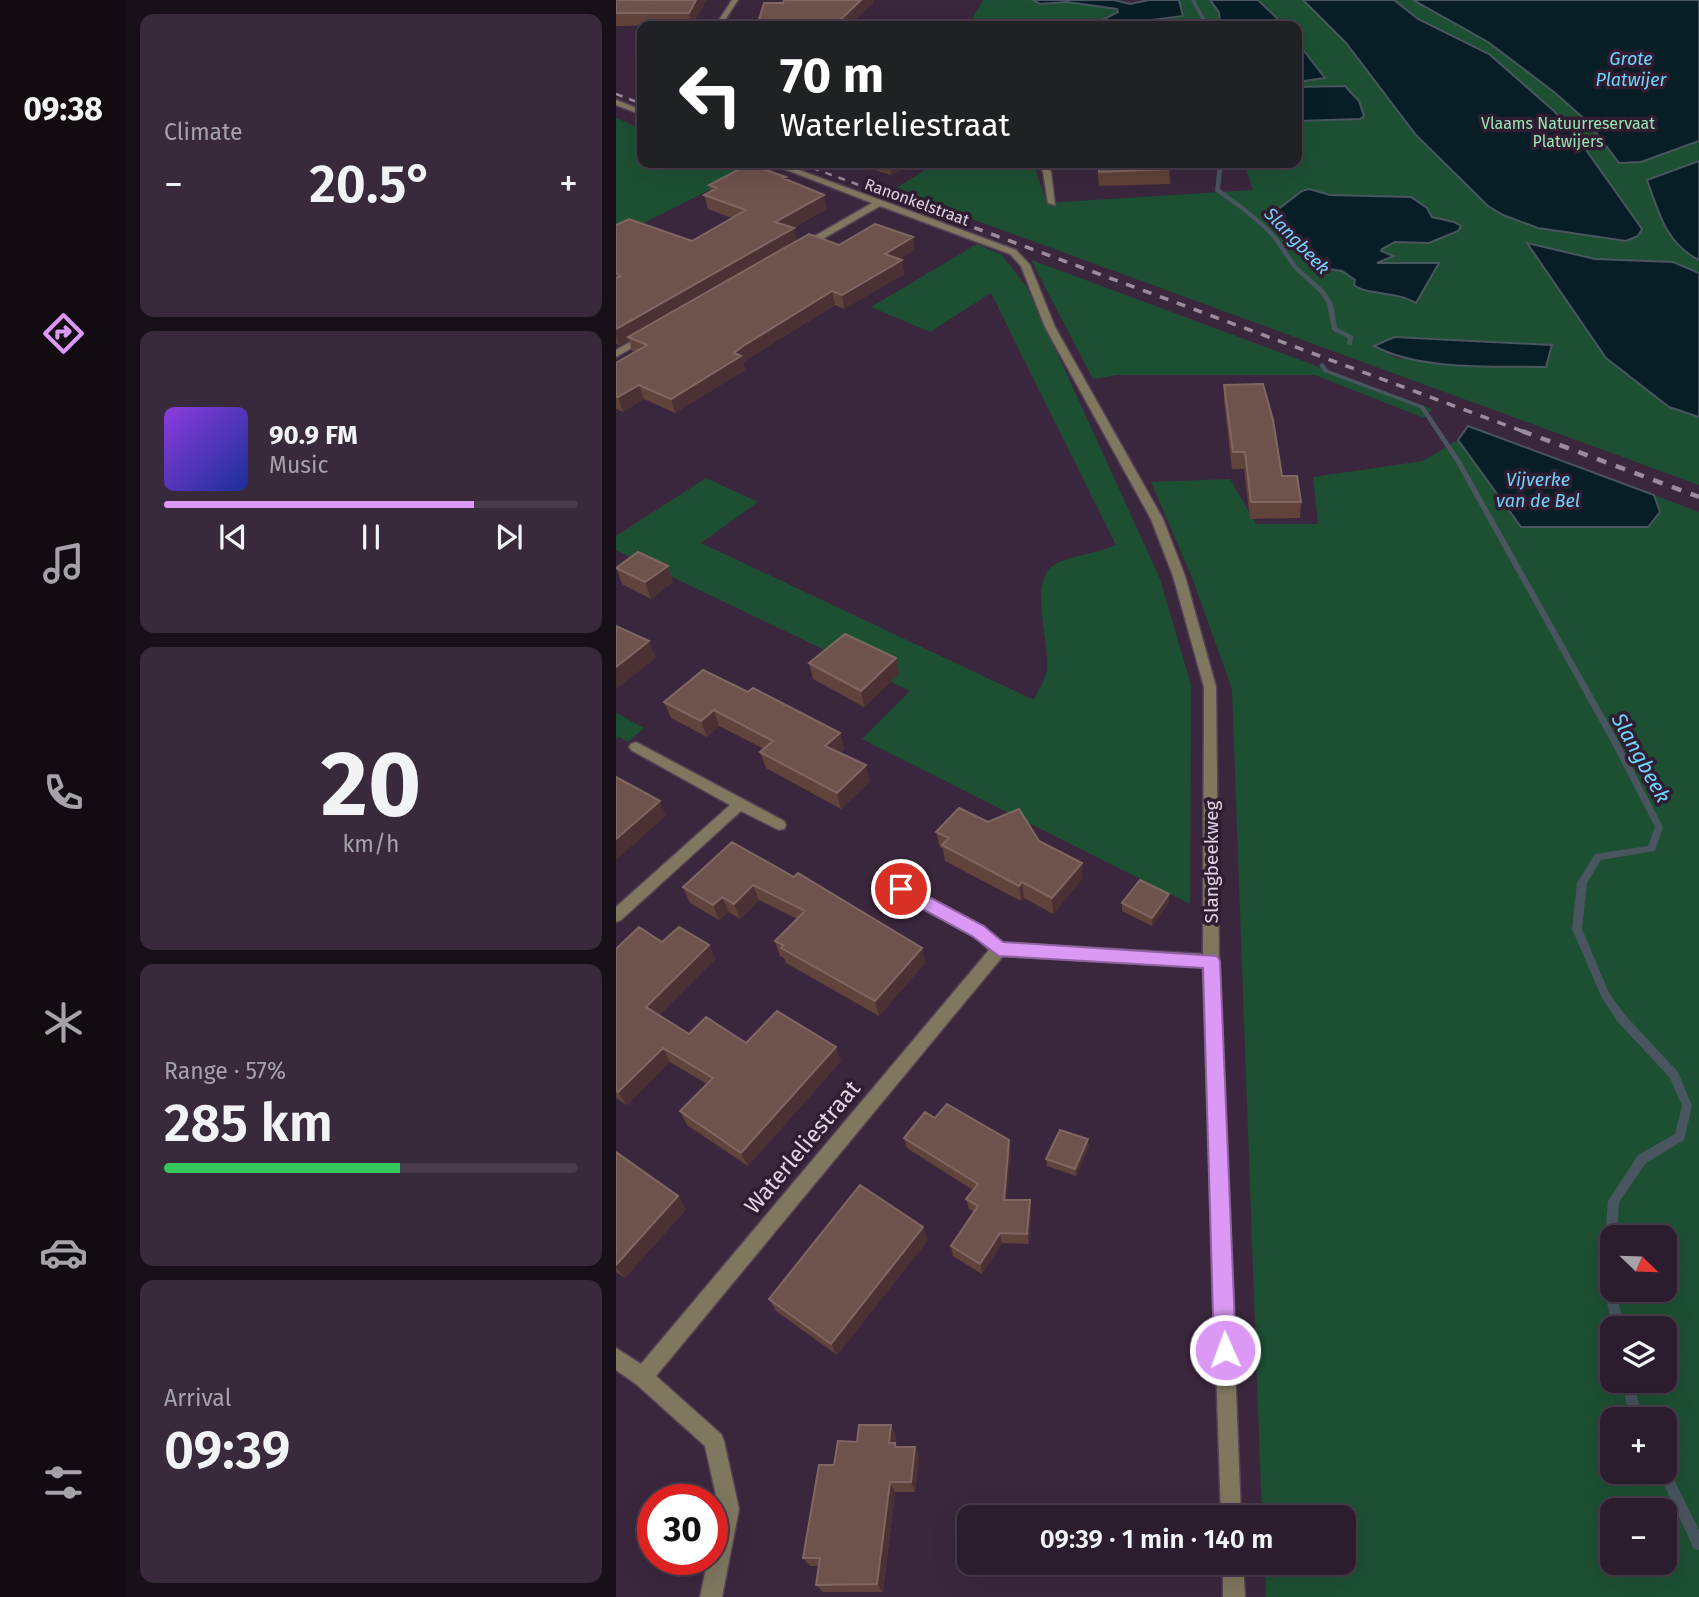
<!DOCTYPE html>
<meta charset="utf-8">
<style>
body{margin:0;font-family:"Fira Sans",sans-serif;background:#382a3a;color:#f1f3f6;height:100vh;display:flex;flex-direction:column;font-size:26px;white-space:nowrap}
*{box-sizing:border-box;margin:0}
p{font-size:23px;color:#a6a2aa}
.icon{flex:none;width:38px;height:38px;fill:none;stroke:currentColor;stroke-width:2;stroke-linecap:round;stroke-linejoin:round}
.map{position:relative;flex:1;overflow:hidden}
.drawer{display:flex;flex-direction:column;gap:14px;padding:14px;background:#181019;width:490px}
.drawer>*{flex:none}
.top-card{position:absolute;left:21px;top:21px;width:665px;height:147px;border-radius:14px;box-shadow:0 7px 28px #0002,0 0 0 2px #483b4a;background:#202124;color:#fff;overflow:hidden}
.needle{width:46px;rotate:113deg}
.buttons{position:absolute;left:984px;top:1225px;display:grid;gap:14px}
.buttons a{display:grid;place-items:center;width:77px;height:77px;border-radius:14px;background:#2c1d2e;box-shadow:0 7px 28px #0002,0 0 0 2px #483b4a;font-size:35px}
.speed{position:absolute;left:21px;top:1484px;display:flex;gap:14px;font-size:35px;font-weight:700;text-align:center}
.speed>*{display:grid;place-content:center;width:91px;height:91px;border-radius:50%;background:#2c1d2e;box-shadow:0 7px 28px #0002,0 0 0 2px #483b4a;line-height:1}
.speed .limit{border:10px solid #d22;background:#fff;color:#111}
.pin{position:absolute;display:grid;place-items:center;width:60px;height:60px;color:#fff;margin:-30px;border:4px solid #fff;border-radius:50%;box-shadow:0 2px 7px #0007}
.me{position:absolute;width:77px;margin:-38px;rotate:358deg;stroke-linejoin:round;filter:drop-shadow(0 0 5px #0008)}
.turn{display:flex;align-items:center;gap:24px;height:147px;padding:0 28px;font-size:32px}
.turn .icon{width:91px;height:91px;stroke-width:2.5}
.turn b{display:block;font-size:49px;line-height:60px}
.big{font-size:52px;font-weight:600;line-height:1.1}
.drawer .widget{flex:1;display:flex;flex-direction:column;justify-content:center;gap:10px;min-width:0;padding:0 24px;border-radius:14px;background:#382a3a}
.drawer .dial{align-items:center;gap:0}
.dial b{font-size:91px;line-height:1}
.song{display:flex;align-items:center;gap:21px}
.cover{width:84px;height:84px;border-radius:10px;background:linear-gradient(135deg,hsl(270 70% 55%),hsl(230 70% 35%))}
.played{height:7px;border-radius:4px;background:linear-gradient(90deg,#db99f5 75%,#483b4a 75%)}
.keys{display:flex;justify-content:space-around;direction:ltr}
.heat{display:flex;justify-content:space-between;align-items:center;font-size:38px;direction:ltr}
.charge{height:10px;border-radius:5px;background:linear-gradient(90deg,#34c759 57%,#483b4a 0)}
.trip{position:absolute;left:341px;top:1505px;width:399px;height:70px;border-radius:14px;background:#2c1d2e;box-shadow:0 7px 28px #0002,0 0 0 2px #483b4a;font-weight:600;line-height:70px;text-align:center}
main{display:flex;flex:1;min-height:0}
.dock{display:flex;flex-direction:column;width:126px;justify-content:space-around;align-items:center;background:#120c12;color:#a6a2aa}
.dock .icon{width:49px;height:49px}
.dock .selected{color:#db99f5}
.dock b{font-size:32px;color:#f1f3f6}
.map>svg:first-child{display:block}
</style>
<main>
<nav class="dock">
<b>09:38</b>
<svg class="icon selected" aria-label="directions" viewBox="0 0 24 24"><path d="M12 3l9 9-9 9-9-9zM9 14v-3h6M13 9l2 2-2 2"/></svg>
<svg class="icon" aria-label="music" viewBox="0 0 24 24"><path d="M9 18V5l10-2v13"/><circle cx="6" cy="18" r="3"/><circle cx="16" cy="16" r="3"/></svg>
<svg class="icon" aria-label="phone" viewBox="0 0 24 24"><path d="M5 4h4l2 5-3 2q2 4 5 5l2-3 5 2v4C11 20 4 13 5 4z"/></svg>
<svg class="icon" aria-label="climate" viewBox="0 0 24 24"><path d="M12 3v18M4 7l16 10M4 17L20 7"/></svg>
<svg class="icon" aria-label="car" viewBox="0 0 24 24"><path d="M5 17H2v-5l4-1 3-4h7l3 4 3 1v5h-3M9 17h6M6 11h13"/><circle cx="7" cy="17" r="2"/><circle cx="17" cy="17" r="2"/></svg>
<svg class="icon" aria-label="filters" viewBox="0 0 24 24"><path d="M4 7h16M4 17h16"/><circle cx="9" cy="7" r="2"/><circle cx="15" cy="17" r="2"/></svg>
</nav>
<section class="drawer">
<div class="widget"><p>Climate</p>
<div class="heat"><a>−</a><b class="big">20.5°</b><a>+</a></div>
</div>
<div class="widget">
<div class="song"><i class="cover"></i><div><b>90.9 FM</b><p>Music</p></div></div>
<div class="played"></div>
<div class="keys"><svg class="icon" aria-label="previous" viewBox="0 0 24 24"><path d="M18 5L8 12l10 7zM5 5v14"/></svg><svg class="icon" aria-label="pause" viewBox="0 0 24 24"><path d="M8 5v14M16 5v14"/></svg><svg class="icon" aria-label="next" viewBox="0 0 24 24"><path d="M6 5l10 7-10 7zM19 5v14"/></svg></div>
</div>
<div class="widget dial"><b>20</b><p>km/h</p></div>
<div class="widget"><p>Range · 57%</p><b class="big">285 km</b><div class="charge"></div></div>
<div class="widget"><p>Arrival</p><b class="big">09:39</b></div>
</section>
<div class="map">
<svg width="1083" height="1597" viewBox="0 0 1083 1597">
<rect width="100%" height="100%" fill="#3b273d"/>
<path fill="#1d5033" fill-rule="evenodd" d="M 367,0 L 417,0 L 432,4 L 451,2 L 486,6 L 503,11 L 488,18 L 486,23 L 490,26 L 430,26 L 356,19 Z
M 563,0 L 594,0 L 603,12 L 604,26 L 509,26 L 521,22 L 566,17 Z
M 642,0 L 1083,0 L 1083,485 L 277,190 L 320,163 L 417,163 L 431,203 L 637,190 L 628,163 L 681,163 L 681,121 L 744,119 L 723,85 L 681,87 L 681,82 L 709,78 L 681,42 L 681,26 L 669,26 ZM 693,189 L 815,217 L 841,231 L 813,243 L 779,242 L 766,248 L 760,263 L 823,263 L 791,297 C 774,291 750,296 738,285 L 739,280 L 726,271 L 711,270 L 658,211 ZM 935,345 L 929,367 L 856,365 L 780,358 L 759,346 Z
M 0,118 L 26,129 L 26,163 L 108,163 L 129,172 L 0,237 Z
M 361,244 L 386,255 L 412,289 L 544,579 L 575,685 L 574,904 L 246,739 L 294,691 L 0,550 L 0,536 L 90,478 L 142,502 L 85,543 L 418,700 C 422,691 429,680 431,670 C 434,643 412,581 438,565 C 452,556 483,553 500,545 L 375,293 L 314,332 L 255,307 Z
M 415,260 L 448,272 L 816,409 L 808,418 L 699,375 L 501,375 L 477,379 Z
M 842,440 L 905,527 L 1031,527 L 1038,495 L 1083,512 L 1083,1597 L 650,1597 L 649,1563 L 728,1563 L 728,1517 L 646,1517 L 616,689 L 577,580 L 535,482 L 614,479 L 640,524 L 702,524 L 697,477 L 807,461 ZM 996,1237 L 1048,1237 L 1048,1290 L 996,1290 ZM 996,1328 L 1048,1328 L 1048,1381 L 996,1381 ZM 996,1419 L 1048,1419 L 1048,1472 L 996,1472 ZM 996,1510 L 1048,1510 L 1048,1563 L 996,1563 Z
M 0,713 L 28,728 L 12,742 L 3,737 L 0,739 Z"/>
<path fill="#081e27" stroke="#49555f" stroke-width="2" d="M 417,0 L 498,0 L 514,4 L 533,0 L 563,0 L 567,16 L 521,22 L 509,26 L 490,26 L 486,20 L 502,12 L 501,9 L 451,2 L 424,4 Z
M 594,0 L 642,0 L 669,26 L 604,26 L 603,12 Z
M 687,0 L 778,0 L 802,19 L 873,54 L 938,111 L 958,133 L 1026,229 L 1022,236 L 1010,241 L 922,228 L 887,215 L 872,206 L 800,135 L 730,43 Z
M 797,0 L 1083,0 L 1083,141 L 1025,162 L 1003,163 L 973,123 L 938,92 L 872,42 Z
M 681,42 L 709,78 L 681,82 Z
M 729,86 L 743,101 L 748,116 L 744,119 L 681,121 L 681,87 Z
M 1083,161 L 1083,260 C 1050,244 1043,213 1031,180 Z
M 693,189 L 714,195 L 795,197 L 811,208 L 816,217 L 838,222 L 845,226 L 842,231 L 813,243 L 779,242 L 766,249 L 765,251 L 778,256 L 761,263 L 823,263 L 800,303 C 780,291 749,295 738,285 L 739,280 L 726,271 L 706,268 L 704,259 L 679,246 L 656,214 L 686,191 Z
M 911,243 L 979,259 L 1057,262 L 1083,273 L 1083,417 L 1053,407 L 990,358 Z
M 778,337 L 936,345 L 930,367 C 877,366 805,371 758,346 Z
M 852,426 L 1038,495 L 1044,512 L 1032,527 L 905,527 L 842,440 Z"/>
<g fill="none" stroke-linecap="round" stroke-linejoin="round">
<path fill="#49555f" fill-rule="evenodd" d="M 575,0 L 579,0 L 593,26 L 589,26 Z
M 602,163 L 607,163 L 604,189 L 632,210 L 652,227 L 662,238 L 681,266 L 708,290 L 717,304 L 721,328 L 737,336 L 736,345 L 731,344 L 732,338 L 716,330 L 711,304 L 704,293 L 677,268 L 658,240 L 649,230 L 628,212 L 599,191 Z
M 706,363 L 708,364 L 712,370 L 808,406 L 845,461 L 1003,742 L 1047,827 L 1039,851 L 985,860 L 971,883 L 966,929 L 993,993 L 1009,1015 L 1062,1072 L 1076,1106 L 1068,1140 L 1030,1163 L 1003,1202 L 1001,1237 L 996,1237 L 996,1290 L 1000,1290 L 1008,1328 L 996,1328 L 986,1277 L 992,1201 L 1022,1155 L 1059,1134 L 1066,1106 L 1054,1078 L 1001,1021 L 986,998 L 956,929 L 961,883 L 979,854 L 1032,846 L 1039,827 L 995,742 L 839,461 L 804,408 L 708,372 L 703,365 Z
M 1006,1381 L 1018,1381 L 1022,1401 L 1030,1419 L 1018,1419 L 1010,1402 Z
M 1048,1465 L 1052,1467 L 1083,1530 L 1083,1550 L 1078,1549 L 1042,1472 L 1048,1472 Z"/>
<g stroke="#564357" stroke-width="3">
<path id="minor" d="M 116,0 L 122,0 L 105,26 L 99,26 Z
M 0,100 L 26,110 L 26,115 L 0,105 Z
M 153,163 L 164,163 L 400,250 L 414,265 L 439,327 L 547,519 L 569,576 L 600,687 L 603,961 L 625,1517 L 605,1517 L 587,967 L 387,956 L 40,1376 L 105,1434 L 108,1441 L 123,1509 L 106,1597 L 84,1597 L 92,1559 L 96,1559 L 96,1540 L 103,1509 L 89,1446 L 20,1384 L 0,1370 L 0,1348 L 25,1364 L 373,950 L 357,935 L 280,893 L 278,889 L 280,885 L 290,885 L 367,927 L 386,943 L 587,954 L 588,687 L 557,576 L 535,519 L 429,327 L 405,266 L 394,254 L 264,206 L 191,248 L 185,248 L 185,244 L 256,203 Z
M 422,163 L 430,163 L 435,172 L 439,205 L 432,203 L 427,172 Z
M 30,333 L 35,336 L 33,338 L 0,357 L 0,350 Z
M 20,742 L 168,821 L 170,825 L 168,829 L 163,830 L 125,811 L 5,920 L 0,922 L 0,907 L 114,805 L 15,750 L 13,747 L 15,744 Z
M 607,1563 L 627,1563 L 629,1597 L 607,1597 Z"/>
</g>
<use href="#minor" fill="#80775f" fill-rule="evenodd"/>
<path stroke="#9b8b9c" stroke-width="2.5" stroke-dasharray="7 7" stroke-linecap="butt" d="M 0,94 L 26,104
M 183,163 L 262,192"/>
<path stroke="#9b8b9c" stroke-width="3.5" stroke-dasharray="9 9" stroke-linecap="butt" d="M 257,190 L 911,433"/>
<path stroke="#9b8b9c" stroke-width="4.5" stroke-dasharray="10 10" stroke-linecap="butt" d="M 906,431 L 1083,497"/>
</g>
<path fill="#60433a" d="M 0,0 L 90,0 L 76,25 L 0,26 Z
M 236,163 L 298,163 L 275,175 Z
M 481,163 L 553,163 L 554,184 L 483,186 Z
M 171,180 L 208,195 L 210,209 L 177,228 L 181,241 L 223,245 L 297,237 L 298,250 L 284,259 L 286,260 L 288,274 L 228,309 L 219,305 L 130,360 L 127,363 L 129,370 L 59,413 L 28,399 L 7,412 L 0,409 L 0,363 L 19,352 L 16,351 L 13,340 L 3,345 L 0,344 L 0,225 L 76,241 L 116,218 L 92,209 L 88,195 L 95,191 L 93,185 Z
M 608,385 L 666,476 L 685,502 L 684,518 L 634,519 L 628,469 L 616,469 L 608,401 Z
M 52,566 L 57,582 L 35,599 L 6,584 L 0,567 Z
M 280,658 L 283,674 L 248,707 L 197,679 L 193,663 Z
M 132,692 L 224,733 L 228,749 L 224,753 L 254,781 L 225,809 L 150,768 L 144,752 L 148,749 L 103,726 L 91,737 L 55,718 L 48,702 Z
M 372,822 L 423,841 L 467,878 L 437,914 L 408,898 L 405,901 L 329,861 L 327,849 L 324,847 L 320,832 Z
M 116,842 L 306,948 L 309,963 L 263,1016 L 170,963 L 168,958 L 164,956 L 159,941 L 181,919 L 143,900 L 124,919 L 113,912 L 103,920 L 74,903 L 67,887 Z
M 553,902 L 536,926 L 506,911 L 506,903 Z
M 46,942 L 93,945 L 99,959 L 43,1015 L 73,1034 L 130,1043 L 225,1061 L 132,1166 L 71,1125 L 64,1111 L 91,1084 L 54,1062 L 11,1105 L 0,1098 L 0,949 Z
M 319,1118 L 395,1151 L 390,1200 L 415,1210 L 413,1244 L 386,1243 L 366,1274 L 337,1256 L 335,1246 L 358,1212 L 353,1209 L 350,1199 L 357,1190 L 291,1148 L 288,1138 Z
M 473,1146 L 460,1176 L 431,1166 L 430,1159 Z
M 0,1152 L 62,1196 L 70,1209 L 9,1278 L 0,1272 Z
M 312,1240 L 221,1355 L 160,1311 L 153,1299 Z
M 280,1435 L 280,1443 L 281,1447 L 299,1447 L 303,1457 L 299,1492 L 279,1492 L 267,1592 L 207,1592 L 200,1585 L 203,1566 L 194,1566 L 187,1558 L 218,1465 L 241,1442 Z
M 396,1563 L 395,1572 L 366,1573 L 365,1569 Z"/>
<path fill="#4b3133" d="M 80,0 L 90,0 L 76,25 L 73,13 Z
M 245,0 L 257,0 L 257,3 L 233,26 L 218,26 Z
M 273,163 L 298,163 L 275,175 Z
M 208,195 L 210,209 L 162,236 L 159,222 Z
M 178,228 L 181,243 L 12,337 L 13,340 L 3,345 L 0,335 L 0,329 Z
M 297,237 L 298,250 L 272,268 L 269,254 Z
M 286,260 L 288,274 L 228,309 L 226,295 Z
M 216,291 L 219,305 L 130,360 L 127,363 L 129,370 L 59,413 L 55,399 L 127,346 Z
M 23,385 L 28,399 L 7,412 L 2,397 Z
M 52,566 L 57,582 L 35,599 L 29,582 Z
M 33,641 L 40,658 L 0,689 L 0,667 Z
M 280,658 L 283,674 L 248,707 L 245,691 Z
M 98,710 L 103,726 L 91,737 L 85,721 Z
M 224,733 L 228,749 L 214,762 L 209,746 Z
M 250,765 L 254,781 L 225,809 L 221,793 Z
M 44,801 L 50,816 L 0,860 L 0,839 Z
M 466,863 L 467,878 L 437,914 L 436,898 Z
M 406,882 L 408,898 L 405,901 L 403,886 Z
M 137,885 L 143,900 L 124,919 L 118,904 Z
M 553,894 L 553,902 L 536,926 L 536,918 Z
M 106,897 L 113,912 L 103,920 L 97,905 Z
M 93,945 L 99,959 L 37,1021 L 30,1007 Z
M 306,948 L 309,963 L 263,1016 L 259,1001 Z
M 220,1047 L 225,1061 L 132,1166 L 125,1153 Z
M 47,1048 L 54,1062 L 11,1105 L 2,1092 Z
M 472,1139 L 473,1146 L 460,1176 L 459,1169 Z
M 393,1140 L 395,1151 L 390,1210 L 388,1200 Z
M 62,1196 L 70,1209 L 9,1278 L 0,1267 L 0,1265 Z
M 414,1200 L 415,1210 L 413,1244 L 411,1234 Z
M 307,1227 L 312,1240 L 221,1355 L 215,1344 Z
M 384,1233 L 386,1243 L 366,1274 L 364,1264 Z
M 275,1425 L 280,1435 L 280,1443 L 284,1453 L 273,1443 Z
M 299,1447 L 303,1457 L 299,1492 L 295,1482 Z
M 274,1482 L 279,1492 L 267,1592 L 261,1584 Z"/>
<path fill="#6e534c" stroke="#806763" stroke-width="2" d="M 0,0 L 80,0 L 73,13 L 0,13 Z
M 168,0 L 245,0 L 218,26 L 141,26 L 148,3 L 167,3 Z
M 482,163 L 553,163 L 554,169 L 483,172 Z
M 133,164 L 170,177 L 167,178 L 208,195 L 159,222 L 178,228 L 0,329 L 0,278 L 5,276 L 0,273 L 0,225 L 13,219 L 76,241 L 130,210 L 88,195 L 101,188 L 93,185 Z
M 259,224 L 297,237 L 269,254 L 286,260 L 226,295 L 216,291 L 127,346 L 118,353 L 125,356 L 55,399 L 23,385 L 2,397 L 0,397 L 0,363 L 31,345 L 12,337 L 193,234 L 223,245 Z
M 647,384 L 657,420 L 666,476 L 681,476 L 685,502 L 635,502 L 629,452 L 617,452 L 608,385 Z
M 22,552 L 52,566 L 29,582 L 0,568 Z
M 0,626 L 33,641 L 0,667 Z
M 229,634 L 280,658 L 245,691 L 193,663 Z
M 87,670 L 132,692 L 137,688 L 224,733 L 209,746 L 250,765 L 221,793 L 144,752 L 157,741 L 98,710 L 85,721 L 48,702 Z
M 0,777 L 44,801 L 0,839 Z
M 343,808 L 372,822 L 403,809 L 423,841 L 466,863 L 436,898 L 406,882 L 403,886 L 326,845 L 333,838 L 320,832 Z
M 116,842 L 178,877 L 182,873 L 306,948 L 259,1001 L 165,948 L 167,945 L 159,941 L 189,911 L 137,885 L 118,904 L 106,897 L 97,905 L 67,887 Z
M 524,880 L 553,894 L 536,918 L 506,903 Z
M 23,927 L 46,942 L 63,927 L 93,945 L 30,1007 L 73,1034 L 90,1017 L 130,1043 L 161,1011 L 220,1047 L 125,1153 L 64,1111 L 97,1078 L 47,1048 L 2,1092 L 0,1090 L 0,949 Z
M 331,1104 L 393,1140 L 388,1200 L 414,1200 L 411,1234 L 384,1233 L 364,1264 L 335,1246 L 362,1206 L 350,1199 L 362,1184 L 288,1138 L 309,1112 L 319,1118 Z
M 444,1130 L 472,1139 L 459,1169 L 430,1159 Z
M 0,1152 L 62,1196 L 0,1265 Z
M 244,1185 L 307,1227 L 215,1344 L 153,1299 Z
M 243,1425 L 275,1425 L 273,1443 L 279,1443 L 279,1447 L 299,1447 L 295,1482 L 274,1482 L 261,1584 L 200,1585 L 204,1558 L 187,1558 L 203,1465 L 218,1465 L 222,1441 L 241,1442 Z
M 365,1563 L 394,1563 L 393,1568 L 365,1569 Z"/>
<path fill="#db99f5" stroke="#8e639f" stroke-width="2" d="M 285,882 L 368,926 L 387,942 L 601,956 L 604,961 L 620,1350 L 617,1358 L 609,1361 L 601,1358 L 598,1350 L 587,968 L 383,956 L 356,936 L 279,894 L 277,889 L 279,884 Z"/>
<g text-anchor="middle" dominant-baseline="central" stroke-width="7" stroke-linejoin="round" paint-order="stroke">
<g font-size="16" fill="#93e8b2" stroke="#311d32">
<text x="952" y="123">Vlaams Natuurreservaat<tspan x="952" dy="18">Platwijers</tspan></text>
</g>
<g font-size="16" fill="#e1d4e2" stroke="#311d32">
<text transform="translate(301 202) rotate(20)">Ranonkelstraat</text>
</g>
<g font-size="18" font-style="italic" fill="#6ed5ff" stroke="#311d32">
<text x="1015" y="59">Grote<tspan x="1015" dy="21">Platwijer</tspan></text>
<text transform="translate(681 241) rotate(46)">Slangbeek</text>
<text x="922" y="480">Vijverke<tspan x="922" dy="21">van de Bel</tspan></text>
</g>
<g font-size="19" fill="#e1d4e2" stroke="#311d32">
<text transform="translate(595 862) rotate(-90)">Slangbeekweg</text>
</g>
<g font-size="21" font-style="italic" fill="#6ed5ff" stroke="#311d32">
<text transform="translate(1025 758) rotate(61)">Slangbeek</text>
</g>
<g font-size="23" fill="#e1d4e2" stroke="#311d32">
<text transform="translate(186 1147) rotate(-50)">Waterleliestraat</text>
</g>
</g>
</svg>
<div class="buttons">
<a><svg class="needle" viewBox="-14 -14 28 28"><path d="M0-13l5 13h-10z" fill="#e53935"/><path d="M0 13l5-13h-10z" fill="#a6a2aa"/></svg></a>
<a><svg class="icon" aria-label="layers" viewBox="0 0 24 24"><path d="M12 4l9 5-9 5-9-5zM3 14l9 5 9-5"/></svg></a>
<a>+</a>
<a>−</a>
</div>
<div class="speed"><div class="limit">30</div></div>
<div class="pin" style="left:285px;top:889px;background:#d93025"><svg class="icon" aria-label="arrive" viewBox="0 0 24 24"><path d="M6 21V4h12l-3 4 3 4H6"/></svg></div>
<svg class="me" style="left:609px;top:1350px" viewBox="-20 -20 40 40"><circle r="17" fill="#db99f5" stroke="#fff" stroke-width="3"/><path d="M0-11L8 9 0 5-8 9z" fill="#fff"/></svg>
<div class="trip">09:39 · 1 min · 140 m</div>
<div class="top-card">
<div class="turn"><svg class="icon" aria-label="left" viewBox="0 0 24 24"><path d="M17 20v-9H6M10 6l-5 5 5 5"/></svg><div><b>70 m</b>Waterleliestraat</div></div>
</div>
</div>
</main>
